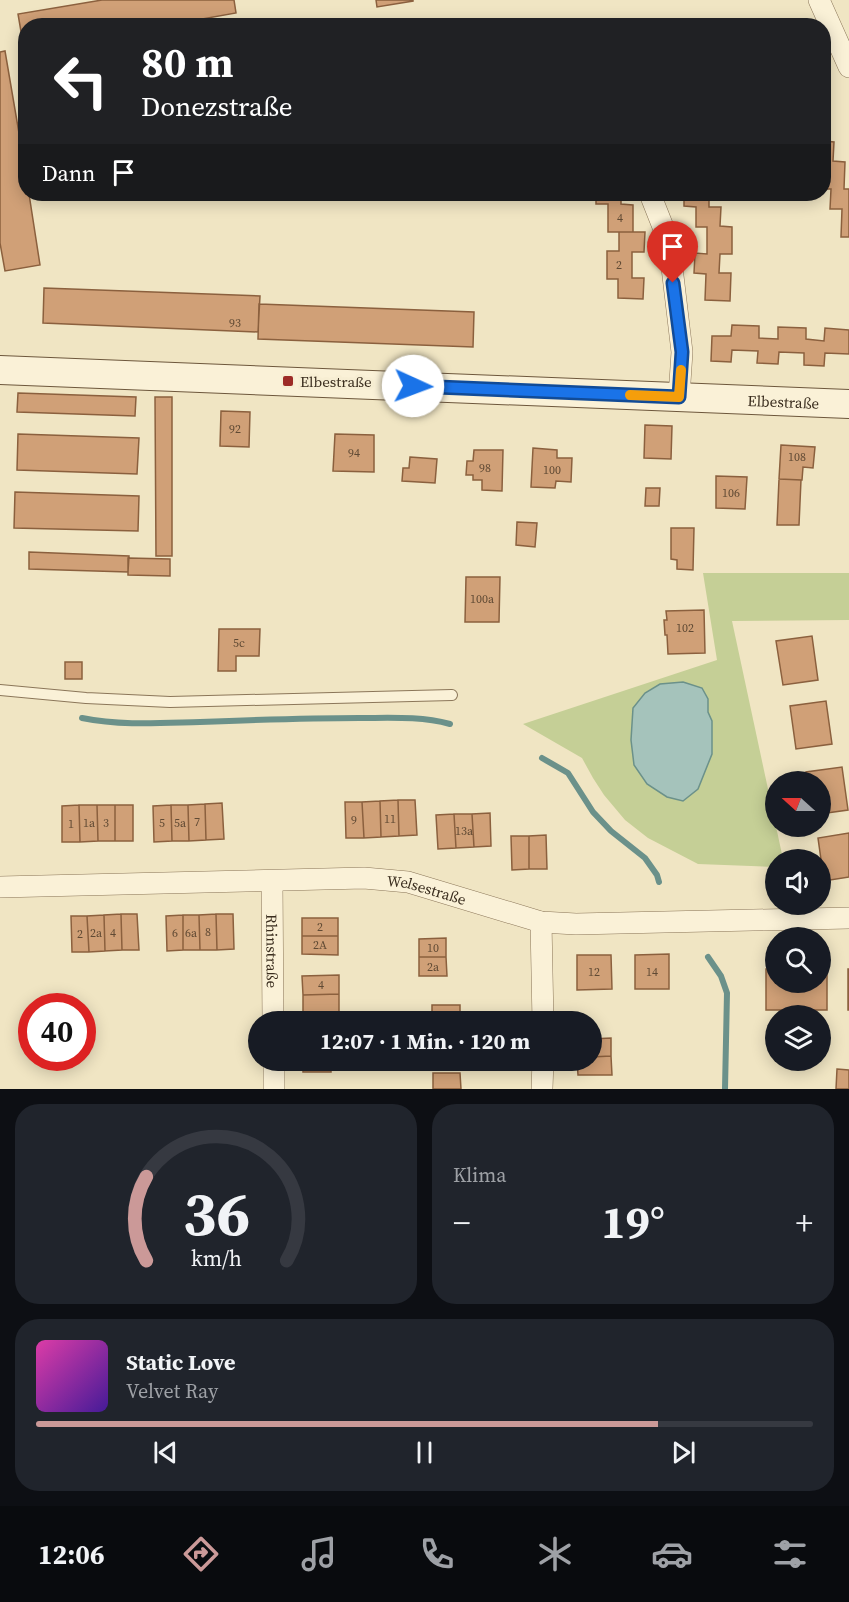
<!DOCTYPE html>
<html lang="de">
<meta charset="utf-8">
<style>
body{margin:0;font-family:"Source Serif 4",serif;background:#20242c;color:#f1f3f6;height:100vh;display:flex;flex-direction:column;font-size:22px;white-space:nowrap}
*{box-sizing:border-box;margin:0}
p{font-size:20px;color:#9ea1a6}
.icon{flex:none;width:33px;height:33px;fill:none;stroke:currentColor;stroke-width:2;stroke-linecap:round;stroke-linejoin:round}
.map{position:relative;height:1089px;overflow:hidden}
.sheet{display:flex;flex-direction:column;gap:15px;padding:15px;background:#0d0f14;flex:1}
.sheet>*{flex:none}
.banner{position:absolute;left:18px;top:18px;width:813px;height:183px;border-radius:24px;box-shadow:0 3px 15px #0003;background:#202124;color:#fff;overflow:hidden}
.needle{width:39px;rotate:291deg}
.tools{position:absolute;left:765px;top:771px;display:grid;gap:12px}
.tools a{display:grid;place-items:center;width:66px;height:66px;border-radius:50%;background:#171b24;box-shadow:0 3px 15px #0003;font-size:30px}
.speed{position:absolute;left:18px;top:993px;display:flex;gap:12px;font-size:30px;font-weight:700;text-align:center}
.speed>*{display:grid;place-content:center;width:78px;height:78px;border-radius:50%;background:#171b24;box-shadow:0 3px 15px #0003;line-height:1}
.speed .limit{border:9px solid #d22;background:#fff;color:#111}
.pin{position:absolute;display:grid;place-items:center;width:51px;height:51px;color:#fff;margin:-62px -26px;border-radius:50% 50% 50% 0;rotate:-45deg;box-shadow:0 0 6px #0007}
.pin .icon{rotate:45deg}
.me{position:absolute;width:66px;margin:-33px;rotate:92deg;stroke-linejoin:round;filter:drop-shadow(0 0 4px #0008)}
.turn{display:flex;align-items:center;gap:21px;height:126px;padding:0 24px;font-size:27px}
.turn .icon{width:78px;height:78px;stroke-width:2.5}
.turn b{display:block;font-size:42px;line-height:51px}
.then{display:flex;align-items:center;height:57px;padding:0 24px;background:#0003;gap:12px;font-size:22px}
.big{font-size:45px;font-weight:700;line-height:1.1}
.sheet .tile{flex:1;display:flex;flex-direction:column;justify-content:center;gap:9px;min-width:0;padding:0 21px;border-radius:24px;background:#20242c}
.sheet .dial{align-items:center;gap:0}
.dial svg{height:156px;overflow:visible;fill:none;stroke:#363941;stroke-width:7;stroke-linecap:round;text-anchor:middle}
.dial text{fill:#f1f3f6;stroke:none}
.song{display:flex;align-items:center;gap:18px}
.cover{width:72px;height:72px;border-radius:9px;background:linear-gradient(135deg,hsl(320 70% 55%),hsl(260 70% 35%))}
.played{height:6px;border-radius:3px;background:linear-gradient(90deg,#cb9998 80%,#363941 80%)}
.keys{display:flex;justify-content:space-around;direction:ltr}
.heat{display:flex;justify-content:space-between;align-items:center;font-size:33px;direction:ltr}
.sheet .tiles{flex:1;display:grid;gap:15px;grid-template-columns:1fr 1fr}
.tile:last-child{grid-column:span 2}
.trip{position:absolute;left:248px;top:1011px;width:354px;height:60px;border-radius:30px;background:#171b24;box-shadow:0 3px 15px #0003;font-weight:700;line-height:60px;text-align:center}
.tab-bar{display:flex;height:96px;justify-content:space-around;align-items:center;background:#090b0e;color:#9ea1a6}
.tab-bar .icon{width:42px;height:42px}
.tab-bar .current{color:#cb9998}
.tab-bar b{font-size:27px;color:#f1f3f6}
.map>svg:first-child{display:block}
</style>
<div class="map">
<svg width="849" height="1089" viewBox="0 0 849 1089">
<rect width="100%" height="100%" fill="#f0e5c3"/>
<path fill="#c5cf96" d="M 703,573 L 849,573 L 849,620 L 732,621 L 783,859 L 776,860 L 775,867 L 698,864 L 648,838 L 625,820 L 604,795 L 593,778 L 582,758 L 523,724 L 717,660 Z"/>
<path fill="#a5c3bb" stroke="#6b918a" stroke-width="1.5" d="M 683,682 L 702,688 L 708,699 L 708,712 L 712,721 L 712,754 L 698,789 L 683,801 L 667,797 L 647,784 L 634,765 L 631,740 L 633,708 L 645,693 L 660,684 Z"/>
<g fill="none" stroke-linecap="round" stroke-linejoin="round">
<path stroke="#6b918a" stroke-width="6" d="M 82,718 C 121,726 161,723 200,722 C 253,720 306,718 359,718 C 390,718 420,716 450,724
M 542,758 L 568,773 L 593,812 L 611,831 L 645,858 L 657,875 L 659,882
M 708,957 L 721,976 L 727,993 L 725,1089"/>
</g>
<path fill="#d0a077" stroke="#8b603e" stroke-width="1.5" d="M 102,0 L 234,0 L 236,13 L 163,26 L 26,26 L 26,49 L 24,49 L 18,14 Z
M 376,0 L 413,0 L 413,1 L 377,7 Z
M 5,51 L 26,174 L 26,194 L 29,194 L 40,265 L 5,271 L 0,243 L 0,52 Z
M 824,141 L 834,142 L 833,161 L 845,162 L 844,189 L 849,189 L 849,237 L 841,237 L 842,209 L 830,209 L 831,189 L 824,189 Z
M 596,194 L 621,194 L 621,204 L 633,205 L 633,232 L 608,232 L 608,204 L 596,204 Z
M 684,194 L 709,194 L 709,207 L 721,207 L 720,226 L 732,227 L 732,254 L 720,254 L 719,273 L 731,273 L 730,301 L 705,300 L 706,274 L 694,273 L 695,253 L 707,254 L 707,227 L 696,227 L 696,207 L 684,206 Z
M 619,232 L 645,232 L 644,252 L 632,252 L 632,278 L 644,278 L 643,299 L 618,298 L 618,279 L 607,279 L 607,251 L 619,251 Z
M 44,288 L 260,296 L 258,332 L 43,323 Z
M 259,304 L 474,312 L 473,347 L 258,339 Z
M 732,325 L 759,326 L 759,338 L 778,339 L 778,327 L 806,328 L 806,339 L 824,341 L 825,328 L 849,330 L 849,354 L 825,353 L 824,366 L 804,365 L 804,353 L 779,352 L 778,364 L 757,363 L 758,351 L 732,350 L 731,362 L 711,361 L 712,336 L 731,336 Z
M 18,393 L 136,397 L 135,416 L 17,412 Z
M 155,397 L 172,397 L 172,556 L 156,556 Z
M 221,411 L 250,412 L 249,447 L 220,446 Z
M 645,425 L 672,426 L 671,459 L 644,458 Z
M 18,434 L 139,438 L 137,474 L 17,470 Z
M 335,434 L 374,435 L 374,472 L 333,471 Z
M 781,445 L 815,447 L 813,468 L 803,467 L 802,480 L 779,479 Z
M 533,448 L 557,450 L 557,458 L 572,458 L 571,482 L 556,481 L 555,488 L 531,487 Z
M 474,450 L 503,450 L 502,491 L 482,490 L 482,480 L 473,480 L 473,475 L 466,475 L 467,461 L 473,461 Z
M 410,457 L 437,459 L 435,483 L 402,481 L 403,468 L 409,468 Z
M 716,476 L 747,477 L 745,509 L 716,508 Z
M 779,479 L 801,480 L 799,525 L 777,525 Z
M 646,488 L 660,488 L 659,506 L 645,506 Z
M 15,492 L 139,496 L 138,531 L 14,528 Z
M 517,522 L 537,523 L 535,547 L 516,545 Z
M 671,528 L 694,528 L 693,570 L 677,569 L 677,560 L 671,559 Z
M 29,552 L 129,556 L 128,572 L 29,569 Z
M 128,558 L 170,559 L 170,576 L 128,575 Z
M 466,577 L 500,577 L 499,622 L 465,622 Z
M 704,610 L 705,653 L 668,654 L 667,635 L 665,635 L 664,620 L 667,620 L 666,611 Z
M 219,629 L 260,629 L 259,656 L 236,656 L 236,671 L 218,671 Z
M 812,636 L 818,680 L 783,685 L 776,641 Z
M 65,662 L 82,662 L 82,679 L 65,679 Z
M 826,701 L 832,744 L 796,749 L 790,706 Z
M 842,767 L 848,810 L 820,814 L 820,782 L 808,782 L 806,772 Z
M 398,800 L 415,800 L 417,835 L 399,836 Z
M 398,800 L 399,836 L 381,837 L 380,801 Z
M 380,801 L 381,837 L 364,838 L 362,802 Z
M 345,802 L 362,802 L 364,838 L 346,838 Z
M 222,803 L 224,839 L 206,840 L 205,804 Z
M 205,804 L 206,840 L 189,841 L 188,805 Z
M 79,805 L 80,842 L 62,842 L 62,806 Z
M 79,805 L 97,805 L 98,841 L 80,842 Z
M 97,805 L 115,805 L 115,841 L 98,841 Z
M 115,805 L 133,805 L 133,841 L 115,841 Z
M 171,805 L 172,841 L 154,842 L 153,806 Z
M 171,805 L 188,805 L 189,841 L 172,841 Z
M 490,813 L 491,846 L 474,847 L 472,814 Z
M 454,814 L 456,848 L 438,849 L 436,815 Z
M 454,814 L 472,814 L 474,847 L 456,848 Z
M 849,833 L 849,877 L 824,881 L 818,838 Z
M 546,835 L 547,869 L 529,869 L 529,836 Z
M 511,836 L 529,836 L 529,869 L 512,870 Z
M 121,914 L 137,914 L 139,950 L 122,950 Z
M 121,914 L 122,950 L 105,951 L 104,915 Z
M 216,914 L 233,914 L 234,949 L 217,950 Z
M 216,914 L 217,950 L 200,950 L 199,915 Z
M 104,915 L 105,951 L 89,952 L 87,916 Z
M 183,915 L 183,950 L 167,951 L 166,916 Z
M 183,915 L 199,915 L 200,950 L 183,950 Z
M 71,916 L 87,916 L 89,952 L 72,952 Z
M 302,918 L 338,918 L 338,936 L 302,936 Z
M 302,936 L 338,936 L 338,955 L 302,954 Z
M 446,938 L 446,957 L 419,957 L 419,939 Z
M 669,954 L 669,989 L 635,989 L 635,955 Z
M 577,955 L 611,955 L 612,989 L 577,990 Z
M 419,957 L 446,957 L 447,976 L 419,976 Z
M 766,969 L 776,969 L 776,982 L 820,982 L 820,969 L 827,969 L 827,1010 L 766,1010 Z
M 848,969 L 849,969 L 849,1010 L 848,1010 Z
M 339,975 L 339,994 L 303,995 L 302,976 Z
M 339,994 L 339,1013 L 303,1013 L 303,995 Z
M 432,1005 L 460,1005 L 460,1022 L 432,1022 Z
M 611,1038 L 611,1056 L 591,1057 L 591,1039 Z
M 611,1056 L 612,1075 L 578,1075 L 577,1060 L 591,1060 L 591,1057 Z
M 303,1060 L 331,1060 L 331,1072 L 303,1072 Z
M 837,1069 L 849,1070 L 849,1089 L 836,1089 Z
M 433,1073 L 460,1073 L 461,1089 L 433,1089 Z"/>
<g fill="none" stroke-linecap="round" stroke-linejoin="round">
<g stroke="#8b7659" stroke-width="12">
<path id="lane" d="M 0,690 L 86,698 L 170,702 L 452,695"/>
</g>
<g stroke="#8b7659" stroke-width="22">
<g id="street">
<path d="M 819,0 L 849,67"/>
<path d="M 650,194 L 669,242 L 682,352 L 679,397"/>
<path id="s1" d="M 272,881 L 273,1022"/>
<path id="s2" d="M 0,887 L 364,878 L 408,882 L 541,922 L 576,924 L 849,918"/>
<path d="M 541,922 L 543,1022"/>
<path d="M 274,1060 L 274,1089"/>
<path d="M 542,1089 L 543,1060"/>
</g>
</g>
<g stroke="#6d573c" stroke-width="30">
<g id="secondary">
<path id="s3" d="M 0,370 L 849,404"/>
</g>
</g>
<use href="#lane" stroke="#faf1d7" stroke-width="10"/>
<use href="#street" stroke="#faf1d7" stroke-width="21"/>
<use href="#secondary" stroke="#faf1d7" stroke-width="28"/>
</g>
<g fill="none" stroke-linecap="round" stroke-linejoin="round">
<g stroke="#114b97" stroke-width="15">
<path id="route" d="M 413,386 L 679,397 L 682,352 L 673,283"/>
</g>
<use href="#route" stroke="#1a73e8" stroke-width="10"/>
<path stroke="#f59e0b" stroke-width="10" d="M 630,395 L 679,397 L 681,370"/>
</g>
<rect fill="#9d2b26" stroke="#f7eed3" stroke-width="2" x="282" y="375" width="12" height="12" rx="3"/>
<g text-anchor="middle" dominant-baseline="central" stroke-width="6" stroke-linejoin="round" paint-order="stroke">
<g font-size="12" fill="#604a34">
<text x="620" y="218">4</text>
<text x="619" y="265">2</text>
<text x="235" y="323">93</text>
<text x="235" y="429">92</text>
<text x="354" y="453">94</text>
<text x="797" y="457">108</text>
<text x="485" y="468">98</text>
<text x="552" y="470">100</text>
<text x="731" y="493">106</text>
<text x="482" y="599">100a</text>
<text x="685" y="628">102</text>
<text x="239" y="643">5c</text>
<text x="390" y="819">11</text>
<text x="354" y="820">9</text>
<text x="197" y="822">7</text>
<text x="89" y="823">1a</text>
<text x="106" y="823">3</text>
<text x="162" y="823">5</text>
<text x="180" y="823">5a</text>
<text x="71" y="824">1</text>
<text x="464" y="831">13a</text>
<text x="320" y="927">2</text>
<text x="208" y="932">8</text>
<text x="96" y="933">2a</text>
<text x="113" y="933">4</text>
<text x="175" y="933">6</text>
<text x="191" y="933">6a</text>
<text x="80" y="934">2</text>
<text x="320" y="945">2A</text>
<text x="433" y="948">10</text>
<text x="433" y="967">2a</text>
<text x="594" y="972">12</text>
<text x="652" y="972">14</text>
<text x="321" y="985">4</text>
</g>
<g font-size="15" fill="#3a2d1e" stroke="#f7eed3" text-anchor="start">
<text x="300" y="381">Elbestraße</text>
</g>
<g font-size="15" fill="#3a2d1e" stroke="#f7eed3">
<text stroke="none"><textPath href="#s3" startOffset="784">Elbestraße</textPath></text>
<text stroke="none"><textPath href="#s2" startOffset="428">Welsestraße</textPath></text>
<text stroke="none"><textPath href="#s1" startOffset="70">Rhinstraße</textPath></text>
</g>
</g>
</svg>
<div class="tools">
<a><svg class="needle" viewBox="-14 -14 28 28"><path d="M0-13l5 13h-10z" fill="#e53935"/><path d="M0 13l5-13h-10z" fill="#9ea1a6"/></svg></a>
<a><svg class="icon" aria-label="sound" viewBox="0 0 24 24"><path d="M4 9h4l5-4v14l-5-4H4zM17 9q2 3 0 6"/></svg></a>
<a><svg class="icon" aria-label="search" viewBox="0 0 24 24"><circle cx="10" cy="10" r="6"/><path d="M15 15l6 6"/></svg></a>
<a><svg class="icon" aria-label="layers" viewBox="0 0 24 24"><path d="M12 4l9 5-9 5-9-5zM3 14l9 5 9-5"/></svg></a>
</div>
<div class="speed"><div class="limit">40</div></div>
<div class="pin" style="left:673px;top:283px;background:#d93025"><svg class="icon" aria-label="arrive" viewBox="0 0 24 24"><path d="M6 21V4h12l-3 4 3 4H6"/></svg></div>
<svg class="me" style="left:413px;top:386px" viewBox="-20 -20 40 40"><circle r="19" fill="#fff"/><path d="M0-13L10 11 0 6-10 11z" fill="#1a73e8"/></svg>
<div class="trip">12:07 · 1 Min. · 120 m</div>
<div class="banner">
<div class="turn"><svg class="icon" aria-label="left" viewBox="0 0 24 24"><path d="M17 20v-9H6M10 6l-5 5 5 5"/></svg><div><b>80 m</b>Donezstraße</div></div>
<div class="then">Dann<svg class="icon" aria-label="arrive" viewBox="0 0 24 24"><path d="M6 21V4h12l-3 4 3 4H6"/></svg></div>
</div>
</div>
<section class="sheet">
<div class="tiles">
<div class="tile dial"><svg viewBox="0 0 100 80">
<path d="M14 69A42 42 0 1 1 86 69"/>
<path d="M14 69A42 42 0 0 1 14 26" stroke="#cb9998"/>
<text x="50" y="56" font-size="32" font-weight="700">36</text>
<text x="50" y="72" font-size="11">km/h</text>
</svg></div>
<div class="tile"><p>Klima</p>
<div class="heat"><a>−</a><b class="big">19°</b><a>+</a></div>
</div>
<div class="tile">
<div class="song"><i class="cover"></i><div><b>Static Love</b><p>Velvet Ray</p></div></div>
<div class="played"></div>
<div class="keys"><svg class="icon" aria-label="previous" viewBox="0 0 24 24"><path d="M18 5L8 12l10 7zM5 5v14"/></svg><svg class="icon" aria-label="pause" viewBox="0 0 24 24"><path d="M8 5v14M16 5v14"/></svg><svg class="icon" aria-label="next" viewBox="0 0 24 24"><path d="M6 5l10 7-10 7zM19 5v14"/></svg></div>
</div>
</div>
</section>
<nav class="tab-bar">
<b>12:06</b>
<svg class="icon current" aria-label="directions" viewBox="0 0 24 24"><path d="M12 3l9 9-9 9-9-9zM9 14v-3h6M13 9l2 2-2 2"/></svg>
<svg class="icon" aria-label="music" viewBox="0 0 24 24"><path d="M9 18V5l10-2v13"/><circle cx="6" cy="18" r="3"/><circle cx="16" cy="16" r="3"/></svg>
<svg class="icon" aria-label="phone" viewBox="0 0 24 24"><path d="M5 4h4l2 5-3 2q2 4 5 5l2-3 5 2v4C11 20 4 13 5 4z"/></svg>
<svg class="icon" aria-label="climate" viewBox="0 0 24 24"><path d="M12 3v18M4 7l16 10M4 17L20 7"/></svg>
<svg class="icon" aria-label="car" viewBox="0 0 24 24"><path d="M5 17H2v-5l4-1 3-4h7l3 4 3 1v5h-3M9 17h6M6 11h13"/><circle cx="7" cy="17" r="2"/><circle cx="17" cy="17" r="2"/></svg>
<svg class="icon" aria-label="filters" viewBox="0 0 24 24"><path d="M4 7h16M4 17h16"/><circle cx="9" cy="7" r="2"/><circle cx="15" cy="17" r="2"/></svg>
</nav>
